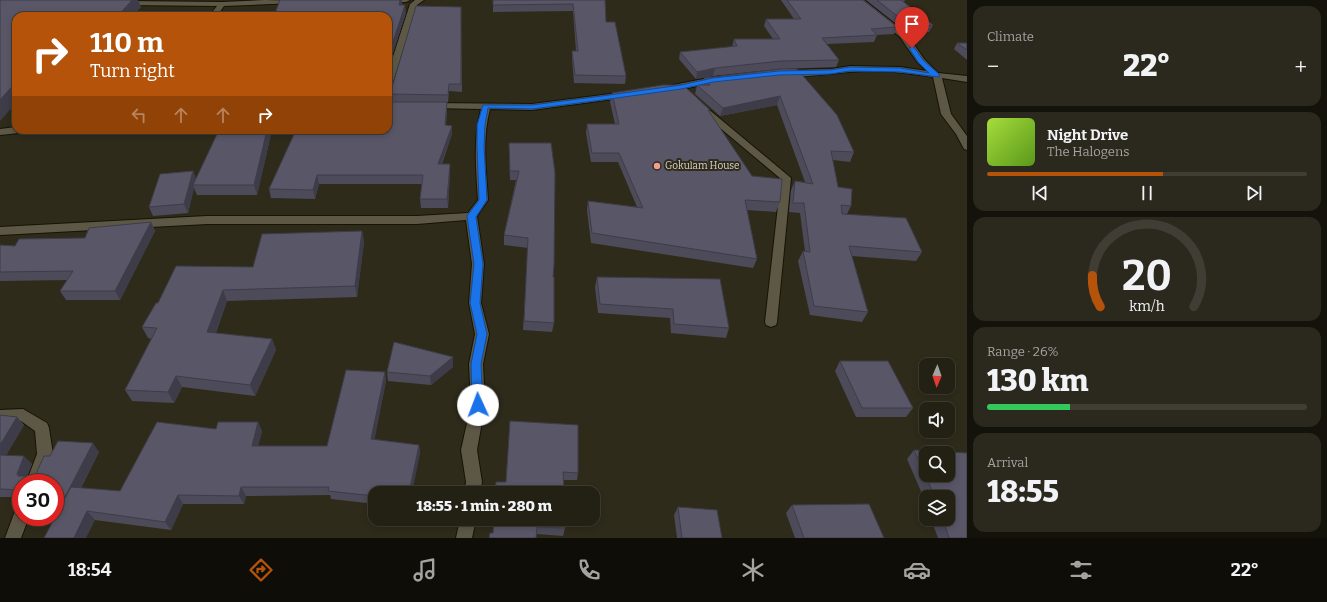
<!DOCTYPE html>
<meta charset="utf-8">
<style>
body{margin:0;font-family:Bitter,serif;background:#2b281d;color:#f1f3f6;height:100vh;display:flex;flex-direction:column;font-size:15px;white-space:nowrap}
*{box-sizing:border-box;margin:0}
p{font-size:13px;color:#a3a3a0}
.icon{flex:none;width:22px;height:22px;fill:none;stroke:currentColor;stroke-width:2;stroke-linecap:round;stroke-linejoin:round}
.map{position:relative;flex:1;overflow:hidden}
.side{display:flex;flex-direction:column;gap:6px;padding:6px;background:#13120b;width:360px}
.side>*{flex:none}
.banner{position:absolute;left:12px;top:12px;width:380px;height:122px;border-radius:12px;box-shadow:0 2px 6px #0003,0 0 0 1px #403e34;background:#b45309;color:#fff;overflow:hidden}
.needle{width:26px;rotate:182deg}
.buttons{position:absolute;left:919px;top:358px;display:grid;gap:8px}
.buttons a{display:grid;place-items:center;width:36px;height:36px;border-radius:8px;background:#232014;box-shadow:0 2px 6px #0003,0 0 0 1px #403e34;font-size:20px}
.speed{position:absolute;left:12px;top:474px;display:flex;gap:8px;font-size:20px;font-weight:700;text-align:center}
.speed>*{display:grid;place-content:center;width:52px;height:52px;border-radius:50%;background:#232014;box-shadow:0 2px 6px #0003,0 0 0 1px #403e34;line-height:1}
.speed .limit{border:6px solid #d22;background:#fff;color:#111}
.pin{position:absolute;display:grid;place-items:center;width:34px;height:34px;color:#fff;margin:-41px -17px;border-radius:50% 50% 50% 0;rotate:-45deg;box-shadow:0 0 4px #0007}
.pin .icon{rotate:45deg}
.me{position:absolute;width:44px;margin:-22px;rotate:358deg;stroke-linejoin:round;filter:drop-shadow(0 0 3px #0008)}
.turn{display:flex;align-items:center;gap:14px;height:84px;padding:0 12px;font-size:18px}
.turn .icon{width:52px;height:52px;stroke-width:2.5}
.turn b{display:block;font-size:28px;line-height:34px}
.lanes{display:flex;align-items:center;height:38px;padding:0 12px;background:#0003;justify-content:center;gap:20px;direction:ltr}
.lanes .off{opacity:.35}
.big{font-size:30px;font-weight:800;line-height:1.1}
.side .card{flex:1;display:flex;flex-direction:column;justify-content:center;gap:6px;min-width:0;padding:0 14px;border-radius:12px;background:#2b281d}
.side .dial{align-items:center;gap:0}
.dial svg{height:104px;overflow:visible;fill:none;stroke:#403e34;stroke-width:7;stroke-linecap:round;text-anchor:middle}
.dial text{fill:#f1f3f6;stroke:none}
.song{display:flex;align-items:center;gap:12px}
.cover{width:48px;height:48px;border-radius:6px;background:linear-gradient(135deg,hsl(80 70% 55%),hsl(90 70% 35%))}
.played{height:4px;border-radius:2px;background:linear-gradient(90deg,#b45309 55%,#403e34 55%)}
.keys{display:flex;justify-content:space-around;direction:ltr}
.heat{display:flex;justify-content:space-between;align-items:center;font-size:22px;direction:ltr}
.charge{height:6px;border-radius:3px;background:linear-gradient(90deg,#34c759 26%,#403e34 0)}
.trip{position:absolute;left:368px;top:486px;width:232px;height:40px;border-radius:12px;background:#232014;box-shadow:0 2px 6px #0003,0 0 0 1px #403e34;font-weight:800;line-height:40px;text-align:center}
.menu{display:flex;height:64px;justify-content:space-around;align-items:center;background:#0e0d08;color:#a3a3a0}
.menu .icon{width:28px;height:28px}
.menu .current{color:#b45309}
.menu b{font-size:18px;color:#f1f3f6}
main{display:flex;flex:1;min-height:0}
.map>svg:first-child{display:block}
</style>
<main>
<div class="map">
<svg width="967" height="538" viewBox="0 0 967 538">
<rect width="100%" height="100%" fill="#2f2b1b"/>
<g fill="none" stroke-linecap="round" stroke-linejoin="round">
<g stroke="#171305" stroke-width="2">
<path id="minor" d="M 265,0 L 299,1 L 295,3 L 224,6 L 217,16 L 209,16 L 217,6 L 124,5 L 120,3 L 124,1 L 222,2 Z
M 382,0 L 410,0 L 406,2 L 385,3 L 382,3 Z
M 415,0 L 424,0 L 417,5 L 392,85 L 388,88 L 388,72 L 410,4 Z
M 855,0 L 864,0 L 906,33 L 924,59 L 938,73 L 967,76 L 967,82 L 942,78 L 951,114 L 967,136 L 967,150 L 964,149 L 956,134 L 941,114 L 933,77 C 906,73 877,69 850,72 C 831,73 800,79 782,75 L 781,73 L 785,70 L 831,69 L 850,66 L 900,67 L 927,71 L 918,63 L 900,37 Z
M 719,76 L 722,77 L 723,79 L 722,81 L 668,92 L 664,89 L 668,86 Z
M 626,92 L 630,95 L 629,97 L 532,110 L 490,109 C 482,139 486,169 488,200 L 477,216 L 484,264 L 481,303 L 489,334 L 483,364 L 485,405 L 477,450 L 482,482 L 480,493 L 464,493 L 466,482 L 461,450 L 471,405 L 469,364 L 475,334 L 469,303 L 472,264 L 466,220 L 417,224 L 207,224 L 0,235 L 0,227 L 207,216 L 417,216 L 468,213 L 478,200 C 476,169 473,139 481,109 L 431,108 L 426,105 L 428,103 L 532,104 Z
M 698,102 L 701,103 L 791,178 L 777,322 L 776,325 L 771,327 L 766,325 L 765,322 L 781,179 L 695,107 L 693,105 L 695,103 Z
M 16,127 L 16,130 L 24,130 L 19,133 L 0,135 L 0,129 Z
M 23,409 L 47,423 L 49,428 L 53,454 L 42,483 L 26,483 L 37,454 L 35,431 L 21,421 L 0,422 L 0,410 Z
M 21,509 L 21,517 L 29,517 L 21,538 L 5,538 L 15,511 Z
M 460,519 L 476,519 L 472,538 L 456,538 Z"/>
</g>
<use href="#minor" fill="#5d5846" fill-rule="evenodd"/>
</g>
<path fill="#4d4a59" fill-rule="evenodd" d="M 493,0 L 605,0 L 606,22 L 626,76 L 625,84 L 574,83 L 572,59 L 572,51 L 576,51 L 573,11 L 493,12 Z
M 781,0 L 863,0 L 897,27 L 894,34 L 877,35 L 874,42 L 827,44 L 839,60 L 836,67 L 779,69 L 713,76 L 696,79 L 679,59 L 680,52 L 732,47 L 734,39 L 773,39 L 764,26 L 766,19 L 794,19 Z
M 866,0 L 905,0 L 904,2 L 933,25 L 929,32 L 908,33 Z
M 402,4 L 402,5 L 406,13 L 392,56 L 388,56 L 388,16 Z
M 461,7 L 462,92 L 449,91 L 448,102 L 391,102 L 390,94 Z
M 957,43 L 967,43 L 967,60 L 954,49 Z
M 782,69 L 854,152 L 850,162 L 833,160 L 838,187 L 851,206 L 847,214 L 922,252 L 916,261 L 852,256 L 868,312 L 862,322 L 810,315 L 798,261 L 803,251 L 805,251 L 800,213 L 789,212 L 791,190 L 795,181 L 805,182 L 777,105 L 720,116 L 695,94 L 697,85 L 702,85 L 704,78 Z
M 612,93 L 710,110 L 709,113 L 752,176 L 780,202 L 776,212 L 747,210 L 757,259 L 753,268 L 591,243 L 587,210 L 588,201 L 637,207 L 618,162 L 591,162 L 586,133 L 587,124 L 615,124 L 610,102 Z
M 447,102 L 447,110 L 446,125 L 452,126 L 452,134 L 442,164 L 450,164 L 450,172 L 448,208 L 421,208 L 420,199 L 422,184 L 319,184 L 315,199 L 271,198 L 269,189 Z
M 272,130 L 257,195 L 197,195 L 194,188 L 188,213 L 153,216 L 149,207 L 193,171 L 196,179 Z
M 509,143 L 551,143 L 554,323 L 552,332 L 523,330 L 528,248 L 504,245 L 504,235 L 516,180 L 510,180 L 509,152 Z
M 151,222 L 155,231 L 120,300 L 66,300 L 60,291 L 67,280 L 0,281 L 0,245 L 15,246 L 85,238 Z
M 362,231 L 364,242 L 357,297 L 227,301 L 216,333 L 272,339 L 276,350 L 255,396 L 182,387 L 174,403 L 132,401 L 125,390 L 152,339 L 148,338 L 142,327 L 158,303 L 253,267 Z
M 597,277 L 729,328 L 726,338 L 671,333 L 670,318 L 598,313 L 595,287 Z
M 453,357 L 453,367 L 431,385 L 388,381 L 387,372 Z
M 840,361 L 913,408 L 906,417 L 856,417 L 835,371 Z
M 385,372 L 386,381 L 374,440 L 419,445 L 420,454 L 375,493 L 375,504 L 331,499 L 330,495 L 246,496 L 244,504 L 183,504 L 171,530 L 95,520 L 62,504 L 55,503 L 55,483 L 21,483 L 21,497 L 0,497 L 0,415 L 17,417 L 24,425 L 6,455 L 32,464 L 27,476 L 35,476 L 50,456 L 99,452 L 81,488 L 120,491 L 216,429 L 258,422 L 262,431 L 258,446 L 327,446 Z
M 510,421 L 578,473 L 577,480 L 564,480 L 506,482 Z
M 914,450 L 967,453 L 967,538 L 938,538 L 931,519 L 948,519 L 948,497 L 926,497 L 926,503 L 907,459 ZM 926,453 L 948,453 L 948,475 L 926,475 Z
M 792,505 L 884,538 L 795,538 L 786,513 Z
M 678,507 L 722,538 L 677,538 L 674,515 Z
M 494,519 L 565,528 L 563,536 L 537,534 L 493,533 Z"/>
<path fill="#3e3c49" d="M 132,0 L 138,0 L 141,7 L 133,16 L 118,16 Z
M 400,0 L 402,0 L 402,4 L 400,13 L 399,5 Z
M 405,5 L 406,13 L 392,56 L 391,48 Z
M 715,68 L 713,76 L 696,79 L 697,72 Z
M 16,82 L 16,103 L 0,121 L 0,100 Z
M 449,84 L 449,91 L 448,102 L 448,95 Z
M 780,96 L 777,105 L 720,116 L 723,108 Z
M 447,102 L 447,110 L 445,133 L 445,125 Z
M 452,126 L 452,134 L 438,172 L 438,164 Z
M 267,130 L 272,130 L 257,195 L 254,185 Z
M 450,164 L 450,172 L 448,208 L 447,199 Z
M 193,171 L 196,180 L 193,185 L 194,188 L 188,213 L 184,204 Z
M 317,175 L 319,184 L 315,199 L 313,190 Z
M 151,222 L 155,231 L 120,300 L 115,291 Z
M 362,231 L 364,242 L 357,297 L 355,286 Z
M 223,290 L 227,301 L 212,343 L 207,332 Z
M 272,339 L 276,350 L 255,396 L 250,385 Z
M 453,357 L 453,367 L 431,385 L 430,376 Z
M 385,372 L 386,381 L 373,448 L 371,439 Z
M 176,376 L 182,387 L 174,403 L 168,392 Z
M 17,417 L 24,425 L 2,463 L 0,462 L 0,445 Z
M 258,422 L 262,431 L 256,455 L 252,446 Z
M 93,443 L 99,452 L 72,504 L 65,497 Z
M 419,445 L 420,454 L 412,493 L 409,493 Z
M 24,456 L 32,464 L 25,482 L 17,474 Z
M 241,487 L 246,496 L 244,504 L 239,496 Z
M 178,495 L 183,504 L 171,530 L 165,522 Z
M 87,511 L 95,520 L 86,538 L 74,538 Z"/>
<path fill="#595668" stroke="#3e3c49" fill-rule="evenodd" d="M 0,0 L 132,0 L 118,16 L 16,16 L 16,82 L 0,100 Z
M 280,0 L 400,0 L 399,5 L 405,5 L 391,48 L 388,48 L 388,16 L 274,16 Z
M 493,0 L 605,0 L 606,22 L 615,22 L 626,76 L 575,75 L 572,51 L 578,51 L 573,4 L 493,5 Z
M 787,0 L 863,0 L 897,27 L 871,29 L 877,35 L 822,38 L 839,60 L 781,61 L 715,68 L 697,72 L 680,52 L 737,46 L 734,39 L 780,39 L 766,19 L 801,19 Z
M 877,0 L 901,0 L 933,25 L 911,27 Z
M 416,6 L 461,7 L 461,84 L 449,84 L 448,95 L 390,94 Z
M 957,43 L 967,43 L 967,50 Z
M 782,69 L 797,69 L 837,115 L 854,152 L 831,151 L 838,187 L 852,189 L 851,206 L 841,205 L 842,214 L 906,218 L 922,252 L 849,246 L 868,312 L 814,306 L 803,251 L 810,252 L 804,203 L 793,203 L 795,181 L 813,184 L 780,96 L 723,108 L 697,85 L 710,85 L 704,78 Z
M 663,85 L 683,85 L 710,110 L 708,110 L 752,176 L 782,179 L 780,202 L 745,200 L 757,259 L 592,233 L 588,201 L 643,208 L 619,153 L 592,153 L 587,124 L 619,124 L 612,93 Z
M 388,102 L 447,102 L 445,125 L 452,126 L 438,164 L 450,164 L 447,199 L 420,199 L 423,175 L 317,175 L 313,190 L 269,189 L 296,130 L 388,130 Z
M 219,130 L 267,130 L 254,185 L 193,185 Z
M 509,143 L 551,143 L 555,173 L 554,265 L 553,277 L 554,277 L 554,323 L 524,321 L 528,238 L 504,235 L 519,171 L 510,171 Z
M 193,171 L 184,204 L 149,207 L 160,174 Z
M 151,222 L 115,291 L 60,291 L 73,271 L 0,272 L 0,245 L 15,246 L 19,239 L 85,238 L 89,228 Z
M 362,231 L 355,286 L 223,290 L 207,332 L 272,339 L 250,385 L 176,376 L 168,392 L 125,390 L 157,328 L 142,327 L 156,303 L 158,303 L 176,266 L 253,267 L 262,234 Z
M 597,277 L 720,279 L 729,328 L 674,324 L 673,309 L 600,304 Z
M 394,342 L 453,357 L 430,376 L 387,372 Z
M 840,361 L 888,361 L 913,408 L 862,408 Z
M 346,370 L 385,372 L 371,439 L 419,445 L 409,493 L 375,493 L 375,496 L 328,491 L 329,487 L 241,487 L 239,496 L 178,495 L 165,522 L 87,511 L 74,538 L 44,538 L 71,487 L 120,491 L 157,422 L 216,429 L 218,422 L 258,422 L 252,446 L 327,446 Z
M 0,415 L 17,417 L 0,445 Z
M 510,421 L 578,425 L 578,473 L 563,472 L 564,493 L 495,493 L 496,482 L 506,482 Z
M 58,441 L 93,443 L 65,497 L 55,496 L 55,483 L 21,483 L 21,490 L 0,489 L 0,455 L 24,456 L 17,474 L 18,476 L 35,476 L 44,456 L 50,456 Z
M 914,450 L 967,453 L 967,538 L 949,538 L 943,519 L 948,519 L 948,497 L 935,497 ZM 926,453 L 948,453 L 948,475 L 926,475 Z
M 869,504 L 884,538 L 804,538 L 792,505 Z
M 678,507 L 717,510 L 722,538 L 682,538 Z
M 494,519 L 564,519 L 565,528 L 537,527 L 536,538 L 489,538 L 490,533 L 493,533 Z"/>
<path fill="#1a73e8" stroke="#114b97" d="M 912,46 L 914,47 L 923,60 L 939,74 L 939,77 L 900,72 L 850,71 L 830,74 L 779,75 L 713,82 L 681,89 L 602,100 L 532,109 L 488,108 L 485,125 L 484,147 L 487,200 L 476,217 L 483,264 L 480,303 L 487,334 L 481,364 L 483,405 L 482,409 L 478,410 L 474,409 L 472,405 L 471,364 L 477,334 L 470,303 L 474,264 L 467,216 L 479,200 L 477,147 L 477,125 L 483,105 L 532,105 L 602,96 L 681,85 L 713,78 L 779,71 L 830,70 L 850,67 L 900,68 L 929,73 L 918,62 L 909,48 Z"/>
<circle fill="#f59c93" stroke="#2f2b1b" stroke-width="1.5" cx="657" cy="166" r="4"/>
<g text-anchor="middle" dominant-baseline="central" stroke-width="4" stroke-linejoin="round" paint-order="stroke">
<g font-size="10" fill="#d8d5cb" stroke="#2f2b1b" text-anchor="start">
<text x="665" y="166">Gokulam House</text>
</g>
</g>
</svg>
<div class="buttons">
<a><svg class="needle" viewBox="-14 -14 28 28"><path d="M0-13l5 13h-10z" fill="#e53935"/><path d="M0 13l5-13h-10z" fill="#a3a3a0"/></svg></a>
<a><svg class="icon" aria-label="sound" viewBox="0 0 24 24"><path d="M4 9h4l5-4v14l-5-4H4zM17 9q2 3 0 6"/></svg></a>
<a><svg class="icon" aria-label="search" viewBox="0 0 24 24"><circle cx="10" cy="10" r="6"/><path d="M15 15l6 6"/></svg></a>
<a><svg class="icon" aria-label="layers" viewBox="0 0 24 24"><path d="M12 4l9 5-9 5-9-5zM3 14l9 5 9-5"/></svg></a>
</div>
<div class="speed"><div class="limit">30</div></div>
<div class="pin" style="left:912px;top:48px;background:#d93025"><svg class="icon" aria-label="arrive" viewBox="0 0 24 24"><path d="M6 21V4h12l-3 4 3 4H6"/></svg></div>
<svg class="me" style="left:478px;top:405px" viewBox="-20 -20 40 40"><circle r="19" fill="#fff"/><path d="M0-13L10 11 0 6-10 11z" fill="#1a73e8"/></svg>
<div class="trip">18:55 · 1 min · 280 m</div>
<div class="banner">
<div class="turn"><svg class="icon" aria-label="right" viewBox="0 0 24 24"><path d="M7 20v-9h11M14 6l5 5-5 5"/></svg><div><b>110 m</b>Turn right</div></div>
<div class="lanes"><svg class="icon off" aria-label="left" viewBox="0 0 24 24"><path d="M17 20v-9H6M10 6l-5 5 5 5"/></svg><svg class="icon off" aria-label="ahead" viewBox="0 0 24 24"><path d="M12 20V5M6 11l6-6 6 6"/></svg><svg class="icon off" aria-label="ahead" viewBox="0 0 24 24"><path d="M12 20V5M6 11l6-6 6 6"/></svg><svg class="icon" aria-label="right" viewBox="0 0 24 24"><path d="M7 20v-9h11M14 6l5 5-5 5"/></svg></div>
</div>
</div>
<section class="side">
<div class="card"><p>Climate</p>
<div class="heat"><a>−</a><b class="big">22°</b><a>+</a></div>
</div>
<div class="card">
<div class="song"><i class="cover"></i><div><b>Night Drive</b><p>The Halogens</p></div></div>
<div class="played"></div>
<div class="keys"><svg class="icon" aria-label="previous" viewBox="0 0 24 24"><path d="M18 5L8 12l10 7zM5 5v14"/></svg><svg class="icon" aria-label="pause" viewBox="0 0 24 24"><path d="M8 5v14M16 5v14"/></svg><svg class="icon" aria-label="next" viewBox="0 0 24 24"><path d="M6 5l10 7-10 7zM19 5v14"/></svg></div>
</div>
<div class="card dial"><svg viewBox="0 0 100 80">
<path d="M14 69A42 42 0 1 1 86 69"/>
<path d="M14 69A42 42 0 0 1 8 45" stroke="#b45309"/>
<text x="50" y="56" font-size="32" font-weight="700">20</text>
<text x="50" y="72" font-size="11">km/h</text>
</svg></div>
<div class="card"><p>Range · 26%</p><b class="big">130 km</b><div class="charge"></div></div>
<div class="card"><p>Arrival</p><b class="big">18:55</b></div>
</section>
</main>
<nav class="menu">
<b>18:54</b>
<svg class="icon current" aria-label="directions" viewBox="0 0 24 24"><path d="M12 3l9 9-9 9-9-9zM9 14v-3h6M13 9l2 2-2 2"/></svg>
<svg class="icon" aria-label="music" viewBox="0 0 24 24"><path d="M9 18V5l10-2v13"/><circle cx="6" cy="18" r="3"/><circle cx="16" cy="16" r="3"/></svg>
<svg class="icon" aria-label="phone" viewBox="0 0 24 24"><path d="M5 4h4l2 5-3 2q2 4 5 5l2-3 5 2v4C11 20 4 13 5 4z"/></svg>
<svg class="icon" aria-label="climate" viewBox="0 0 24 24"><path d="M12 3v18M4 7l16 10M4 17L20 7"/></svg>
<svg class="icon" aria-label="car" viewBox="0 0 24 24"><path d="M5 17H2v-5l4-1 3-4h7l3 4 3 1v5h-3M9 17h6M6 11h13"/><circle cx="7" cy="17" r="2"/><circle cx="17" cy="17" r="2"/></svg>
<svg class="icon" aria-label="filters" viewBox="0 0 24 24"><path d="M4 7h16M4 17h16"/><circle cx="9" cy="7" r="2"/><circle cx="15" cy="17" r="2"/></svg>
<b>22°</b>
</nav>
